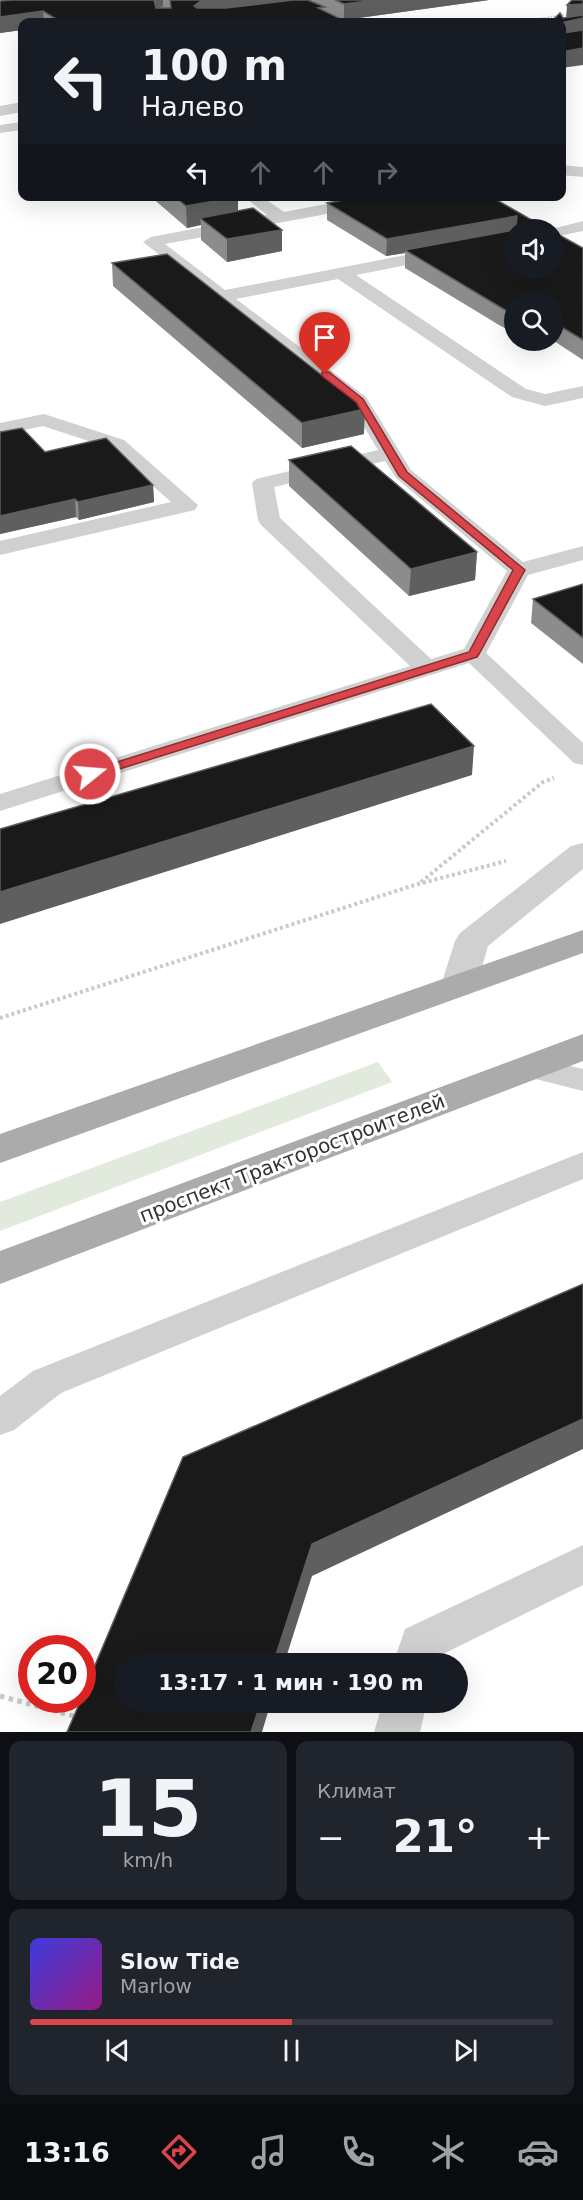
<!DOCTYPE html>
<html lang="ru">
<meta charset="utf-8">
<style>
body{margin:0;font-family:"DejaVu Sans",sans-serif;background:#20242c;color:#f1f3f6;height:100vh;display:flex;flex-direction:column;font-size:22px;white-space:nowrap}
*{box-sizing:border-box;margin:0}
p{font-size:20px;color:#9ea1a6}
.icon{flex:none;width:33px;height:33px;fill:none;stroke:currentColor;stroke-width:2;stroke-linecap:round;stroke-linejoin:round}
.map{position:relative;height:1732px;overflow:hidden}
.sheet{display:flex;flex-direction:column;gap:9px;padding:9px;background:#0d0f14;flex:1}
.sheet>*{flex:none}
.hud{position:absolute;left:18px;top:18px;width:548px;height:183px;border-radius:12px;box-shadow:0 6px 24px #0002;background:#171b24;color:#f1f3f6;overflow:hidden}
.controls{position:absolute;left:504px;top:219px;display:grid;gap:12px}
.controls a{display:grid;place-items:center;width:60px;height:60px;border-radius:50%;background:#171b24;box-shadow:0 6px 24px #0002;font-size:30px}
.speed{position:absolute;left:18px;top:1635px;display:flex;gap:12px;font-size:30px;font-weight:700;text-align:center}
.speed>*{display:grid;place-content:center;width:78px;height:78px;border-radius:50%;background:#171b24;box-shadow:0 6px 24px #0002;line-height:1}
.speed .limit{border:9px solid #d22;background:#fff;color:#111}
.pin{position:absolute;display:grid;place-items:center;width:51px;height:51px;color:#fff;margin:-62px -26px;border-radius:50% 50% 50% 0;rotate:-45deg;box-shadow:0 0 6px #0007}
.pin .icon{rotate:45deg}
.me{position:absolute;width:66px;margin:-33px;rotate:73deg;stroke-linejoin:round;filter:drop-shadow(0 0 4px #0008)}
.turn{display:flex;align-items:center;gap:21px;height:126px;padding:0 24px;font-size:27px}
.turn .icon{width:78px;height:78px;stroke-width:2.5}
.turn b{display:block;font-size:42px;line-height:51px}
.lanes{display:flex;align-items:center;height:57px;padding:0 24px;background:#0003;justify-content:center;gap:30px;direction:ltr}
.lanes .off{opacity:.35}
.big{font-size:45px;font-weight:700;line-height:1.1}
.sheet .tile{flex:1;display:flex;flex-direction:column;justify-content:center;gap:9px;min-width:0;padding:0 21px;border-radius:12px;background:#20242c}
.sheet .dial{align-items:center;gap:0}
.dial b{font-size:78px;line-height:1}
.song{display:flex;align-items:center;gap:18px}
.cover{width:72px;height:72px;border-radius:9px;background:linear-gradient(135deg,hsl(240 70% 55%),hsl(310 70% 35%))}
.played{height:6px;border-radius:3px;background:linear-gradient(90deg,#d9454a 50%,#363941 50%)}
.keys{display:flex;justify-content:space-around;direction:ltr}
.heat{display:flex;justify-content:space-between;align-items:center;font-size:33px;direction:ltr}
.sheet .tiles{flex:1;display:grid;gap:9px;grid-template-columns:1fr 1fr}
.tile:last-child{grid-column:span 2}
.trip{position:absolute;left:114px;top:1653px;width:354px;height:60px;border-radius:30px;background:#171b24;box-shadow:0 6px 24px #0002;font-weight:700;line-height:60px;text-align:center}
.tabs{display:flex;height:96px;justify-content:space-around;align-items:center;background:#090b0e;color:#9ea1a6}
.tabs .icon{width:42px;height:42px}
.tabs .active{color:#d9454a}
.tabs b{font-size:27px;color:#f1f3f6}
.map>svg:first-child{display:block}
</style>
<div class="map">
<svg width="583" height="1732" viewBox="0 0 583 1732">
<rect width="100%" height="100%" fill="#fff"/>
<path fill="#e2e9dd" d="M 378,1062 L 392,1082 L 0,1231 L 0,1202 Z"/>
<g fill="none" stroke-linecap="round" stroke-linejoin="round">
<path stroke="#cacaca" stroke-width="1.5" stroke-dasharray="1.5 1.5" stroke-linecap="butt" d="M 515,22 L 570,14"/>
<path stroke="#cacaca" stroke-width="4" stroke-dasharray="3 3" stroke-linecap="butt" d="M 421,882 L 543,782 L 554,778
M 0,1018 L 418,884 L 506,861"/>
<path stroke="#cacaca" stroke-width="5" stroke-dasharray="4.5 4.5" stroke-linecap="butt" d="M 0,1696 L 77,1717"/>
<path fill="#d0d0d0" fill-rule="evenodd" d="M 22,122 L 22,130 L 0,133 L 0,125 Z
M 561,165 L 583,167 L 583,177 L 561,175 Z
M 243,196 L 261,196 L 284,212 L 369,196 L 404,196 L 397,201 L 165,244 L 225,290 L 514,234 L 514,244 L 356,275 L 526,389 L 545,394 L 583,386 L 583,398 L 545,406 L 512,397 L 338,279 L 236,299 L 366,397 L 411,470 L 523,562 L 583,546 L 583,560 L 528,575 L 486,653 L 583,743 L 583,765 L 574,763 L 469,663 L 0,811 L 0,794 L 410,666 L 261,525 L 258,520 L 252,483 L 256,479 L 378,450 L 351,405 L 143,242 L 151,237 L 267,215 ZM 385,461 L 396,478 L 507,571 L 464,649 L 431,659 L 280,518 L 274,487 Z
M 583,221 L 583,231 L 554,237 L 554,230 L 548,230 Z
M 44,414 L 124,440 L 198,505 L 195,510 L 0,555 L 0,541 L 171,502 L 110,448 L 43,426 L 0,435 L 0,423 Z
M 531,1056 L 583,1069 L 583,1091 L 520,1075 L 515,1067 L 520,1059 Z
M 583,1152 L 583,1179 L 61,1393 L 14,1430 L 0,1435 L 0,1396 L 33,1371 Z
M 583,1545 L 583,1585 L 439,1656 L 437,1664 L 393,1664 L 405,1629 Z
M 383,1702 L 427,1702 L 420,1732 L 374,1732 Z"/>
<path fill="#d0d0d0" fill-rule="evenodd" d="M 22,102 L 22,112 L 0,116 L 0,106 Z
M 583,843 L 583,869 L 488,946 L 477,985 L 472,993 L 459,997 L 446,993 L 441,985 L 455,941 L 460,933 L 571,846 Z"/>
<path fill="#ababab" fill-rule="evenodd" d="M 583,930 L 583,953 L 0,1163 L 0,1134 Z
M 583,1034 L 583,1061 L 0,1284 L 0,1251 Z"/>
</g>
<path fill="#8c8c8c" d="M 3,0 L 489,0 L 344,20 L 325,11 L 341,22 L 22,22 L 22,30 L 0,33 L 0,1 L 3,1 Z
M 150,196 L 237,196 L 238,211 L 282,230 L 282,251 L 227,262 L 201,240 L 201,225 L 187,228 Z
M 327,203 L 583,248 L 583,360 L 554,341 L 536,345 L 528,340 L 554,340 L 514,302 L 514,333 L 499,325 L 405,268 L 405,253 L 386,256 L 327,220 Z
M 112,263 L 364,434 L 302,448 L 113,286 Z
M 0,432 L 45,452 L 153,485 L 154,502 L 79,520 L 76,517 L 0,534 Z
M 289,460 L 477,552 L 475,580 L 409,596 L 289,486 Z
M 583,584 L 583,664 L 531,623 L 533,599 Z"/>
<path fill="#5f5f5f" d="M 153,0 L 163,0 L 163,6 L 154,11 Z
M 202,0 L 306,0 L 203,16 L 194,6 Z
M 376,0 L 489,0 L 344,20 L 344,4 Z
M 583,4 L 583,34 L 561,39 L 561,23 L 566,21 L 567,5 Z
M 43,11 L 44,22 L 22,22 L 22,30 L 0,33 L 0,17 Z
M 583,48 L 583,65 L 561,68 L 561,52 Z
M 238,197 L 238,218 L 200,218 L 201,225 L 187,228 L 186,206 Z
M 517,216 L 516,230 L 405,250 L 405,253 L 386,256 L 387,239 Z
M 282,230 L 282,251 L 227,262 L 227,239 Z
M 554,323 L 555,323 L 554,341 L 536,345 L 537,340 L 554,340 Z
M 365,409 L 364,434 L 302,448 L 302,423 Z
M 153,485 L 154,502 L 79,520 L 78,502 Z
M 75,499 L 76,517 L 0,534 L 0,516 Z
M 477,552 L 475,580 L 409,596 L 411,569 Z
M 474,746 L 472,775 L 0,924 L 0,892 Z
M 583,1419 L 583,1449 L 312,1576 L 284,1664 L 273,1664 L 312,1544 Z
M 261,1702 L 271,1702 L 262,1732 L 251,1732 Z"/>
<path fill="#1a1a1a" stroke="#5f5f5f" stroke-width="1.5" d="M 11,0 L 154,0 L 156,8 L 171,8 L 170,0 L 202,0 L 194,6 L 197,8 L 226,8 L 293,0 L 308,0 L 325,7 L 318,8 L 341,19 L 333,20 L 339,22 L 61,22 L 43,11 L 0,17 L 0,1 Z
M 335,0 L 376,0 L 344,4 Z
M 572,0 L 583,0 L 583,4 L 567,5 Z
M 560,13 L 563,18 L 583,15 L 583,18 L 561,23 L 551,22 Z
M 583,30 L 583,48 L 561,52 L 561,31 L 563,33 Z
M 174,196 L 237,196 L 238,197 L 186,206 Z
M 366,196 L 490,196 L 549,230 L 515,230 L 516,229 L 517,216 L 387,239 L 327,203 Z
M 253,208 L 282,230 L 227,239 L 200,218 Z
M 514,230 L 514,268 L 554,268 L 554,232 L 583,248 L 583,340 L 555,323 L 554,323 L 554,302 L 514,302 L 514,315 L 500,307 L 405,250 Z
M 167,254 L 365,409 L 302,423 L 112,263 Z
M 22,428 L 45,452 L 106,438 L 153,485 L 78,502 L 75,499 L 0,516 L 0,432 Z
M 351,446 L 477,552 L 411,569 L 289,460 Z
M 583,584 L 583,638 L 533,599 Z
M 431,704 L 474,746 L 0,892 L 0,829 Z
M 583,1284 L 583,1419 L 312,1544 L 273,1664 L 124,1664 L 124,1702 L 261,1702 L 251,1732 L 67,1732 L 81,1700 L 82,1700 L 82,1696 L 183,1457 Z"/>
<path fill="#d9454a" stroke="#8d2d30" stroke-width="1.5" d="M 322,372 L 329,372 L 363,399 L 407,472 L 525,570 L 479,654 L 477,657 L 94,777 L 85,777 L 83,774 L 85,772 L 469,652 L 513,570 L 399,476 L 356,402 L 322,376 Z"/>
<g text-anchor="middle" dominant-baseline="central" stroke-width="6" stroke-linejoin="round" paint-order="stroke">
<g font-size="20" fill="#333" stroke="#fff">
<text transform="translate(292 1158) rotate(-21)">проспект Тракторостроителей</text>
</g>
</g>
</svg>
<div class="controls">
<a><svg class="icon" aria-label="sound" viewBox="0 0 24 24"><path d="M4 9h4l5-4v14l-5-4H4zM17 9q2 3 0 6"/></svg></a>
<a><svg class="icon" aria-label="search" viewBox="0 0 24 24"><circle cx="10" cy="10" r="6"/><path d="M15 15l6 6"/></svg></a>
</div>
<div class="speed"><div class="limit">20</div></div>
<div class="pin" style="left:325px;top:374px;background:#d93025"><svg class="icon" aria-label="arrive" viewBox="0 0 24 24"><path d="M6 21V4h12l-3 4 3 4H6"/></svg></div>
<svg class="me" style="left:90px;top:774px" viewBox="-20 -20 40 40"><circle r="17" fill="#d9454a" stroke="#fff" stroke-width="3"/><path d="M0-11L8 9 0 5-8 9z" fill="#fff"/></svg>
<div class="trip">13:17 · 1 мин · 190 m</div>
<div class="hud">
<div class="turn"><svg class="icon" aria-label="left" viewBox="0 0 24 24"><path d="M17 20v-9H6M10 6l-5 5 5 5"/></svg><div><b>100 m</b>Налево</div></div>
<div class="lanes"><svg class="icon" aria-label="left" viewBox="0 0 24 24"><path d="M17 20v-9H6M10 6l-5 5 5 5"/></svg><svg class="icon off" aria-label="ahead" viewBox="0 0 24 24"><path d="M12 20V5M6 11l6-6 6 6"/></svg><svg class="icon off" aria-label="ahead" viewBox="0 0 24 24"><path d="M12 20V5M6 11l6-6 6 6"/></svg><svg class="icon off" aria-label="right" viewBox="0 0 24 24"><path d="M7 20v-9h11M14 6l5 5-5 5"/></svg></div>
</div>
</div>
<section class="sheet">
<div class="tiles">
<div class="tile dial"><b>15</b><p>km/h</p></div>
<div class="tile"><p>Климат</p>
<div class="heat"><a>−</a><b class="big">21°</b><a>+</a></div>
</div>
<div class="tile">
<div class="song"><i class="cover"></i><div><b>Slow Tide</b><p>Marlow</p></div></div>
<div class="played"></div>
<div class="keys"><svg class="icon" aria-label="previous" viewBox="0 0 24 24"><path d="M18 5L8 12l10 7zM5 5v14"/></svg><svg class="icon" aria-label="pause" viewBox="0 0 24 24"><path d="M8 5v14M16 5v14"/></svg><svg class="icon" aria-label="next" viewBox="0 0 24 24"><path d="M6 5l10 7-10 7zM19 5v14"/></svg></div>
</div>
</div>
</section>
<nav class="tabs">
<b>13:16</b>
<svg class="icon active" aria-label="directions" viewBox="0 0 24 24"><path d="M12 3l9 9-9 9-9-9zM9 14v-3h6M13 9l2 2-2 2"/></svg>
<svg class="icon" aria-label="music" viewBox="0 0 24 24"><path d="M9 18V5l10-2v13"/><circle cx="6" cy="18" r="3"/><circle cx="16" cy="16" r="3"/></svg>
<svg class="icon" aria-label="phone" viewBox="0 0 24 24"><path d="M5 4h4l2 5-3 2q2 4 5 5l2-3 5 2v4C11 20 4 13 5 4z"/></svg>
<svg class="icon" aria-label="climate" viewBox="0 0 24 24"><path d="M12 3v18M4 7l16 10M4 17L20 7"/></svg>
<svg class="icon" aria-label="car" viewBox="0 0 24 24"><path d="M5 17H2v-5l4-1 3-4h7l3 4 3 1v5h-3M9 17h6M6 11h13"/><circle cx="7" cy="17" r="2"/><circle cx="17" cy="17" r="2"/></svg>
</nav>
